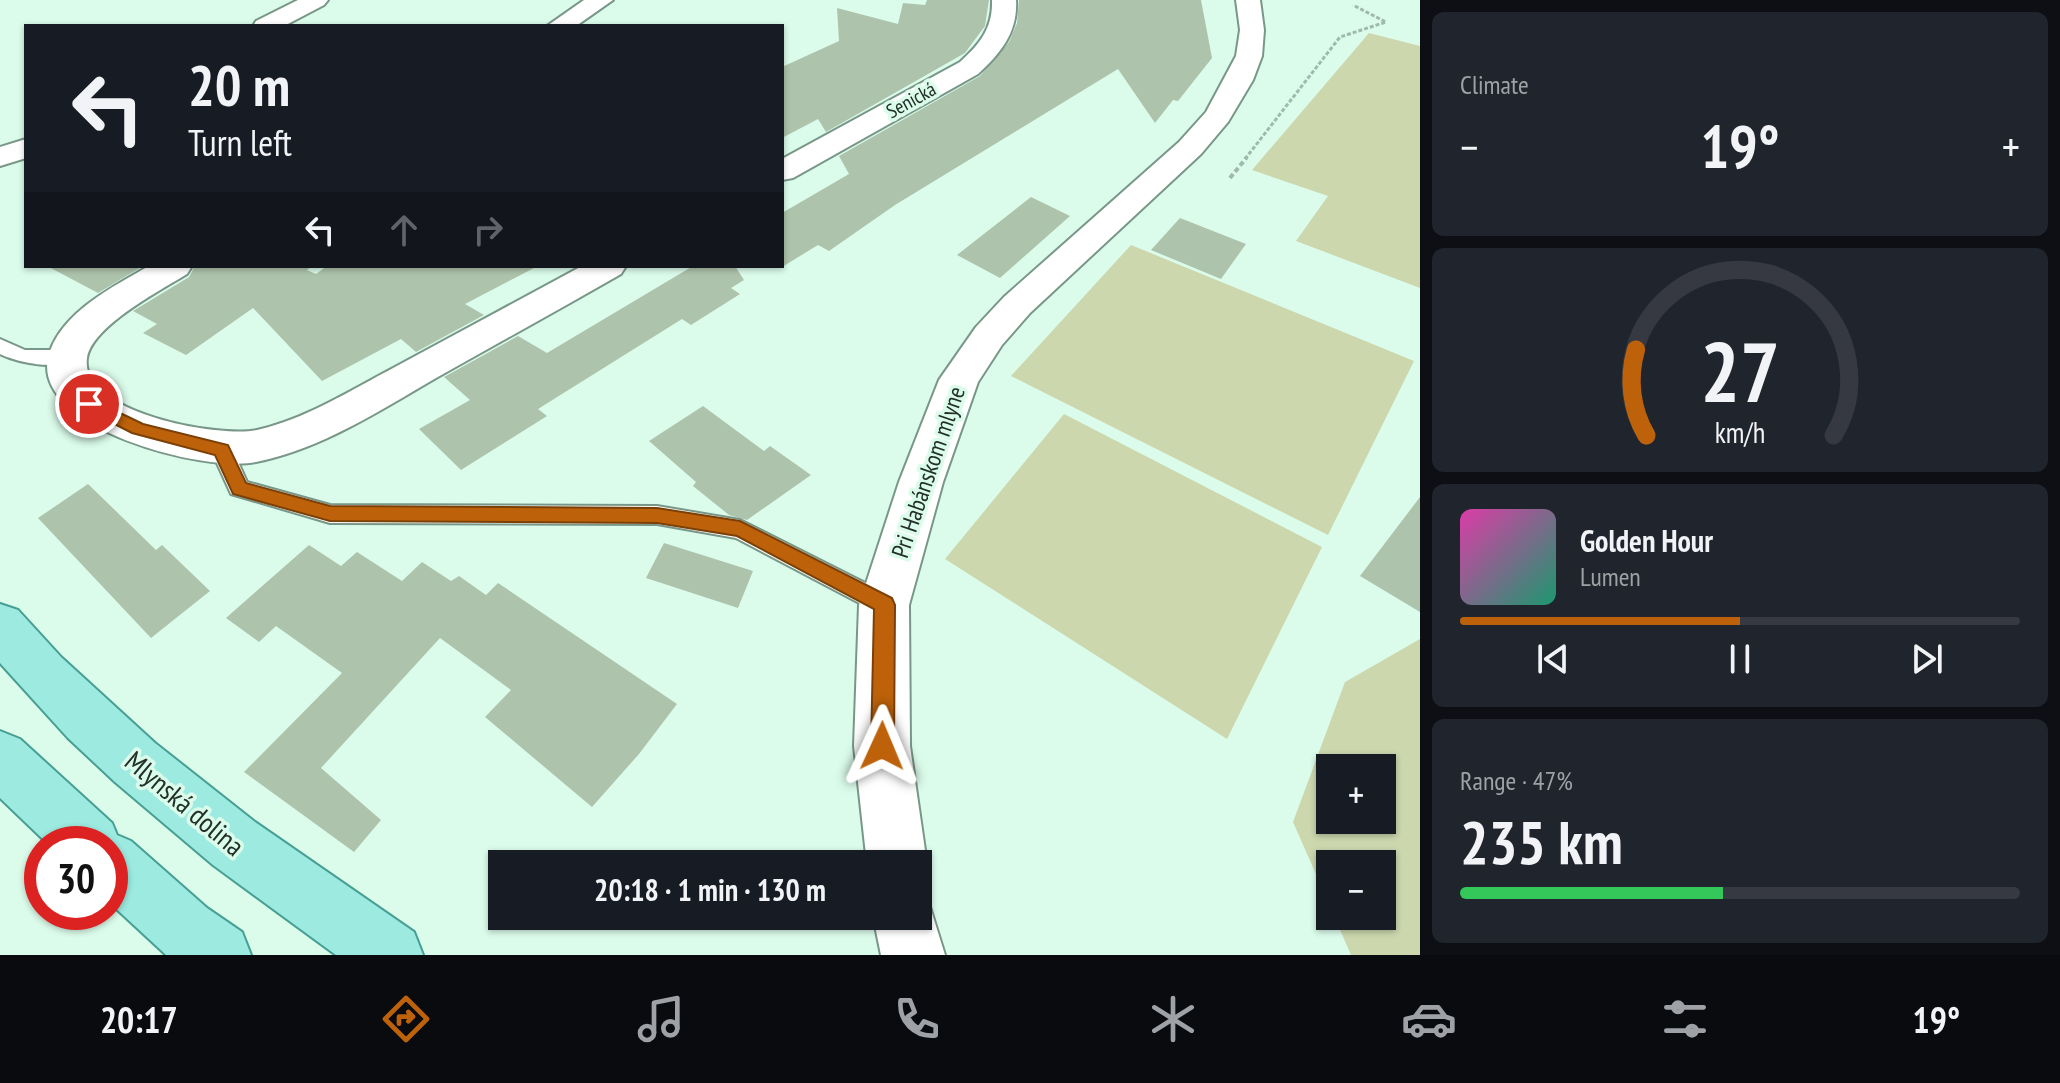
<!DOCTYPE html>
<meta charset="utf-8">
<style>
body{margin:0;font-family:"PT Sans Narrow",sans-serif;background:#20242c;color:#f1f3f6;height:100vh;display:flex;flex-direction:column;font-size:30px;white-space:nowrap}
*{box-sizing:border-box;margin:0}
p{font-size:26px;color:#9ea1a6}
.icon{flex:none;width:44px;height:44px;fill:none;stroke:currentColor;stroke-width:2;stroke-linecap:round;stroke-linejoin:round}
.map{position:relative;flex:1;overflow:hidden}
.panel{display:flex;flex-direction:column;gap:12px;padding:12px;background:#0d0f14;width:640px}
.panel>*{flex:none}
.hud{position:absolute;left:24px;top:24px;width:760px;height:244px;border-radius:0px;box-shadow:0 2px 6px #0004;background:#171b24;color:#f1f3f6;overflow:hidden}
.controls{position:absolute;left:1316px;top:754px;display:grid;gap:16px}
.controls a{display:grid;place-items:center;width:80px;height:80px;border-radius:0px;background:#171b24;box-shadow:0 2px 6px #0004;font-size:40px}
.speed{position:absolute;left:24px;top:826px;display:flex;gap:16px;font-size:40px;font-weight:700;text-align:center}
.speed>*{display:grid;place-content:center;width:104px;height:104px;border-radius:50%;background:#171b24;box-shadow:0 2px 6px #0004;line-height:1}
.speed .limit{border:12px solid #d22;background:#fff;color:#111}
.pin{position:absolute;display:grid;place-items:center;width:68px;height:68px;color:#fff;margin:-34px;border:4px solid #fff;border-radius:50%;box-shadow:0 2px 8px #0007}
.me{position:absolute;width:88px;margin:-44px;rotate:1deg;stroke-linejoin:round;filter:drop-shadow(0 0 6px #0008)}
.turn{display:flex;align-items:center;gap:28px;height:168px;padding:0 32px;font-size:36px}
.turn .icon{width:104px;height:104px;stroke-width:2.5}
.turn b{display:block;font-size:56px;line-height:68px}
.lanes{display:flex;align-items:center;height:76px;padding:0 32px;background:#0003;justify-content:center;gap:40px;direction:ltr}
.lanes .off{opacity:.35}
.big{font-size:60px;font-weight:600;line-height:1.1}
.panel .card{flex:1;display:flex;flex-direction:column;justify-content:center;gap:12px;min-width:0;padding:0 28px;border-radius:12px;background:#20242c}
.panel .dial{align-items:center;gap:0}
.dial svg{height:208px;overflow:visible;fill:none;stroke:#363941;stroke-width:7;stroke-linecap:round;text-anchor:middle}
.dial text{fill:#f1f3f6;stroke:none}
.song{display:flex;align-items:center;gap:24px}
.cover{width:96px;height:96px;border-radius:12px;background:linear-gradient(135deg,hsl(320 70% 55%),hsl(160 70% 35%))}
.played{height:8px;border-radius:4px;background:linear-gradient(90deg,#bd620a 50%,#363941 50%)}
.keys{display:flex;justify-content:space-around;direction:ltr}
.heat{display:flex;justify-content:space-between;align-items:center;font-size:44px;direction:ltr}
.charge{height:12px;border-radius:6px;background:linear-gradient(90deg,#34c759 47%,#363941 0)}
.trip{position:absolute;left:488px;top:850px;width:444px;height:80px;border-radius:0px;background:#171b24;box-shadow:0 2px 6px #0004;font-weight:600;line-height:80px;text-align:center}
.menu{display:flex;height:128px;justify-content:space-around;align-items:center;background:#090b0e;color:#9ea1a6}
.menu .icon{width:56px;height:56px}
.menu .active{color:#bd620a}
.menu b{font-size:36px;color:#f1f3f6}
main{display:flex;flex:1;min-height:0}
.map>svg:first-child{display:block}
</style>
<main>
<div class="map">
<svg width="1420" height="955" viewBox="0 0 1420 955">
<rect width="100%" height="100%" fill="#dbfceb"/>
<path fill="#ccd7ae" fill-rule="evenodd" d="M 1369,33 L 1420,46 L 1420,288 L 1296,241 L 1328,196 L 1252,170 Z
M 1131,245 L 1414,361 L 1328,535 L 1011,376 Z
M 1064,414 L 1322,547 L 1227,739 L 945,559 Z
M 1420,639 L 1420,955 L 1351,955 L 1334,916 L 1382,916 L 1382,864 L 1330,864 L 1330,906 L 1293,822 L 1345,682 ZM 1330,768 L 1382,768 L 1382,820 L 1330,820 Z"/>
<path fill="#aec3ab" d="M 927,0 L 989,0 L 985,26 L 965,53 L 826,132 L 818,119 L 782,138 L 782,67 L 839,41 L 837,8 L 898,24 L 903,3 L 925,5 Z
M 1019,0 L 1201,0 L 1212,58 L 1178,101 L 1173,100 L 1155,123 L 1118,69 L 895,205 L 829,251 L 818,245 L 782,267 L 782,213 L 849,174 L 839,156 L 980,76 L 1009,42 L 1017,23 Z
M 1031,197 L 1070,216 L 1000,278 L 957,255 Z
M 1180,218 L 1246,244 L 1221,279 L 1151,250 Z
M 47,266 L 143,266 L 98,293 Z
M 195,266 L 312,266 L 307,270 L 316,274 L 327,266 L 538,266 L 465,304 L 484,315 L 416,352 L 401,339 L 322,381 L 253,308 L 186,355 L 143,333 L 157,324 L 133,311 L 189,277 Z
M 693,266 L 735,266 L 744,280 L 731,288 L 740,294 L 691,325 L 682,319 L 538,409 L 547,416 L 461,470 L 419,429 L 470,400 L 444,377 L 518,336 L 547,353 Z
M 703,406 L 764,451 L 770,446 L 811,475 L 747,520 L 729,515 L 693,486 L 696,482 L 649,441 Z
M 88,484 L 156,550 L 162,545 L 210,591 L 151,638 L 38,518 Z
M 1420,497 L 1420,612 L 1360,576 Z
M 664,543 L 753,571 L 738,608 L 646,578 Z
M 309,545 L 341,566 L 357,552 L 402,581 L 422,562 L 451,581 L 459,576 L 486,595 L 498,583 L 677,704 L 639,754 L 592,807 L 485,717 L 511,690 L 440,638 L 321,768 L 381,820 L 354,852 L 244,772 L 342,673 L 276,626 L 259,642 L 226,618 Z"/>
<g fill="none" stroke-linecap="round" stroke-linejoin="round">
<g stroke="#799788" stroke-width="4">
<path id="lane" d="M 0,339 L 25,350 L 67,350 L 77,357 C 64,373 16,362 0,354 Z
M 222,442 L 230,444 L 247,482 L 330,505 L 657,506 L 740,520 L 893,597 L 896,605 L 893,613 L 884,616 L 736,538 L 657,524 L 330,523 L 231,494 L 211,450 L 214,444 Z"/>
</g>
<g stroke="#799788" stroke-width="4">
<path id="street" d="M 584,0 L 613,0 L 576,26 L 547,26 Z
M 992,0 L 1016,0 C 1018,32 1001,53 978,74 L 793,178 L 782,180 L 782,159 L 960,62 C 980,44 993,28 992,0 Z
M 1236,0 L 1260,0 L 1264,30 L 1262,56 L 1253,80 L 1228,122 L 1201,154 L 1030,313 L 1002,345 L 978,382 L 943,482 L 909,605 L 910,746 L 927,864 L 918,886 L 918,864 L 867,864 L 854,746 L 859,605 L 899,482 L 939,380 L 976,327 L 1004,297 L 1179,142 L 1206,112 L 1236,56 L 1240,30 Z
M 149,266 L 192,266 L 187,274 C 161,290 92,326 87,358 C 79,413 219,438 257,430 C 306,419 351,390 395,367 C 457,333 520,300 582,266 L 626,266 L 621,274 C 560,309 498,343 436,378 C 379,411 321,449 256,462 C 206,473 33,429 48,358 C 58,314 114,286 149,266 Z
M 918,890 L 926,894 L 945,955 L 881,955 L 873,916 L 918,916 Z"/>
</g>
<g stroke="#799788" stroke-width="4">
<path id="secondary" d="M 298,0 L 328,0 L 324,5 L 284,26 L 253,26 L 256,21 Z
M 26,139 L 26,158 L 0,166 L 0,147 Z"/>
</g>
<g stroke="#479f93" stroke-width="4">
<path id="primary" d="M 0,604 L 18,610 L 61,657 L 155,743 L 255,822 L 414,932 L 423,955 L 336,955 L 213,865 L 115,782 L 68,738 L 0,663 Z
M 0,731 L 20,739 L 112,823 L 117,835 L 131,841 L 207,908 L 242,932 L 251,955 L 166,955 L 163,952 L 110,903 L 110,844 L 48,844 L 0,798 Z"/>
</g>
<path stroke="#9fb9ac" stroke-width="3" stroke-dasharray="4 2" stroke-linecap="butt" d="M 1245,159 L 1340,37 L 1386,22 L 1353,5"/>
<path stroke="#9fb9ac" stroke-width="4" stroke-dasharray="5 3" stroke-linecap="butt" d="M 1230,178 L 1247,157"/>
<use href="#lane" fill="#fff" fill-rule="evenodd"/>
<use href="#street" fill="#fff" fill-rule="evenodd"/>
<use href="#secondary" fill="#fff" fill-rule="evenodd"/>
<use href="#primary" fill="#9ceae0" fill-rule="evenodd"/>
</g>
<path fill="#bd620a" stroke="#7b4006" stroke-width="2" d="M 89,398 L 143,424 L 228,445 L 246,483 L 330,506 L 657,508 L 740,521 L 892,598 L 895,605 L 894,746 L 891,754 L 882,758 L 874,754 L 871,746 L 874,609 L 737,536 L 657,523 L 330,521 L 233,494 L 215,455 L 132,433 L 83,408 L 80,404 Z"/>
<g text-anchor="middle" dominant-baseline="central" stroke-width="7" stroke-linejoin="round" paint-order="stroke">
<g font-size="20" fill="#232f29" stroke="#dbfceb">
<text transform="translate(911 100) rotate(-29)">Senická</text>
</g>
<g font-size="24" fill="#232f29" stroke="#dbfceb">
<text transform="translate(928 472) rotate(-71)">Pri Habánskom mlyne</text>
</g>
<g font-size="28" fill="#232f29" stroke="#dbfceb">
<text transform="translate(185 803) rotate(40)">Mlynská dolina</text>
</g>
</g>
</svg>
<div class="controls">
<a>+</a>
<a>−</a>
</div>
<div class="speed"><div class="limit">30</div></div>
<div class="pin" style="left:89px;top:404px;background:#d93025"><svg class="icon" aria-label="arrive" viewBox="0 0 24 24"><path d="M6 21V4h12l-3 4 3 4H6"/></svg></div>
<svg class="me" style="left:882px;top:746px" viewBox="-20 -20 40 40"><path d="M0-17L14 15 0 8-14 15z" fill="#bd620a" stroke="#fff" stroke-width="4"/></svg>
<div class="trip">20:18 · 1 min · 130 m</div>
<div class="hud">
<div class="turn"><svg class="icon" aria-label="left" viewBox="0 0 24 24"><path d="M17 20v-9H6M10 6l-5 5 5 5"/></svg><div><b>20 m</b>Turn left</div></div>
<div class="lanes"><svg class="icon" aria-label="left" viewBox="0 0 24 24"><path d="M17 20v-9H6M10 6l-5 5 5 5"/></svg><svg class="icon off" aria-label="ahead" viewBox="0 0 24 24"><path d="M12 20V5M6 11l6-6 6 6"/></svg><svg class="icon off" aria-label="right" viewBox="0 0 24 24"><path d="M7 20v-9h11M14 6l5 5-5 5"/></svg></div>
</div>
</div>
<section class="panel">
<div class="card"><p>Climate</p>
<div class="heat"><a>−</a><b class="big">19°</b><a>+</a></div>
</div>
<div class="card dial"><svg viewBox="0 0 100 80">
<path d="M14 69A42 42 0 1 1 86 69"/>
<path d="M14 69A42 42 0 0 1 10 36" stroke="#bd620a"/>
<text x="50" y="56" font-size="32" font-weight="700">27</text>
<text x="50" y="72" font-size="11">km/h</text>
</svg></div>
<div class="card">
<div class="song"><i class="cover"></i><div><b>Golden Hour</b><p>Lumen</p></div></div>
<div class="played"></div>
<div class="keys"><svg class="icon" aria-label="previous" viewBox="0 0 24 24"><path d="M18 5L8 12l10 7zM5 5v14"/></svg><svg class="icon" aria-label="pause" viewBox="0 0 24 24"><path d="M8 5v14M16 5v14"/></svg><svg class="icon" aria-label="next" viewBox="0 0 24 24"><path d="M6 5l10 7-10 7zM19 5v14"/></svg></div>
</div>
<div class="card"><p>Range · 47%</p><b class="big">235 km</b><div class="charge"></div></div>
</section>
</main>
<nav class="menu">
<b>20:17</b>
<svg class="icon active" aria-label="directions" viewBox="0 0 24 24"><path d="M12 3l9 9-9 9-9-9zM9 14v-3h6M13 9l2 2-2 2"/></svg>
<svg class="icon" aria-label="music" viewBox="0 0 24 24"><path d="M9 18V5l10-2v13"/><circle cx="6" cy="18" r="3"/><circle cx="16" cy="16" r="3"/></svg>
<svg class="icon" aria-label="phone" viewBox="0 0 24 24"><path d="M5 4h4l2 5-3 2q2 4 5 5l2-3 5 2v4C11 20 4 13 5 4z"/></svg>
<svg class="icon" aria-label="climate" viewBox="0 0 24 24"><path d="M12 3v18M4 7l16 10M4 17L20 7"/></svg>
<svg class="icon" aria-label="car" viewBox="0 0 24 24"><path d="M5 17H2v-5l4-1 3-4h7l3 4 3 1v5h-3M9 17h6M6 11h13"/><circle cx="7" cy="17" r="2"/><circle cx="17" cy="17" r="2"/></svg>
<svg class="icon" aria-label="filters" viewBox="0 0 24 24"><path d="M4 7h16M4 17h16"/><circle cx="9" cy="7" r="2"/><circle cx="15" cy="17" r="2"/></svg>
<b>19°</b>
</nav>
